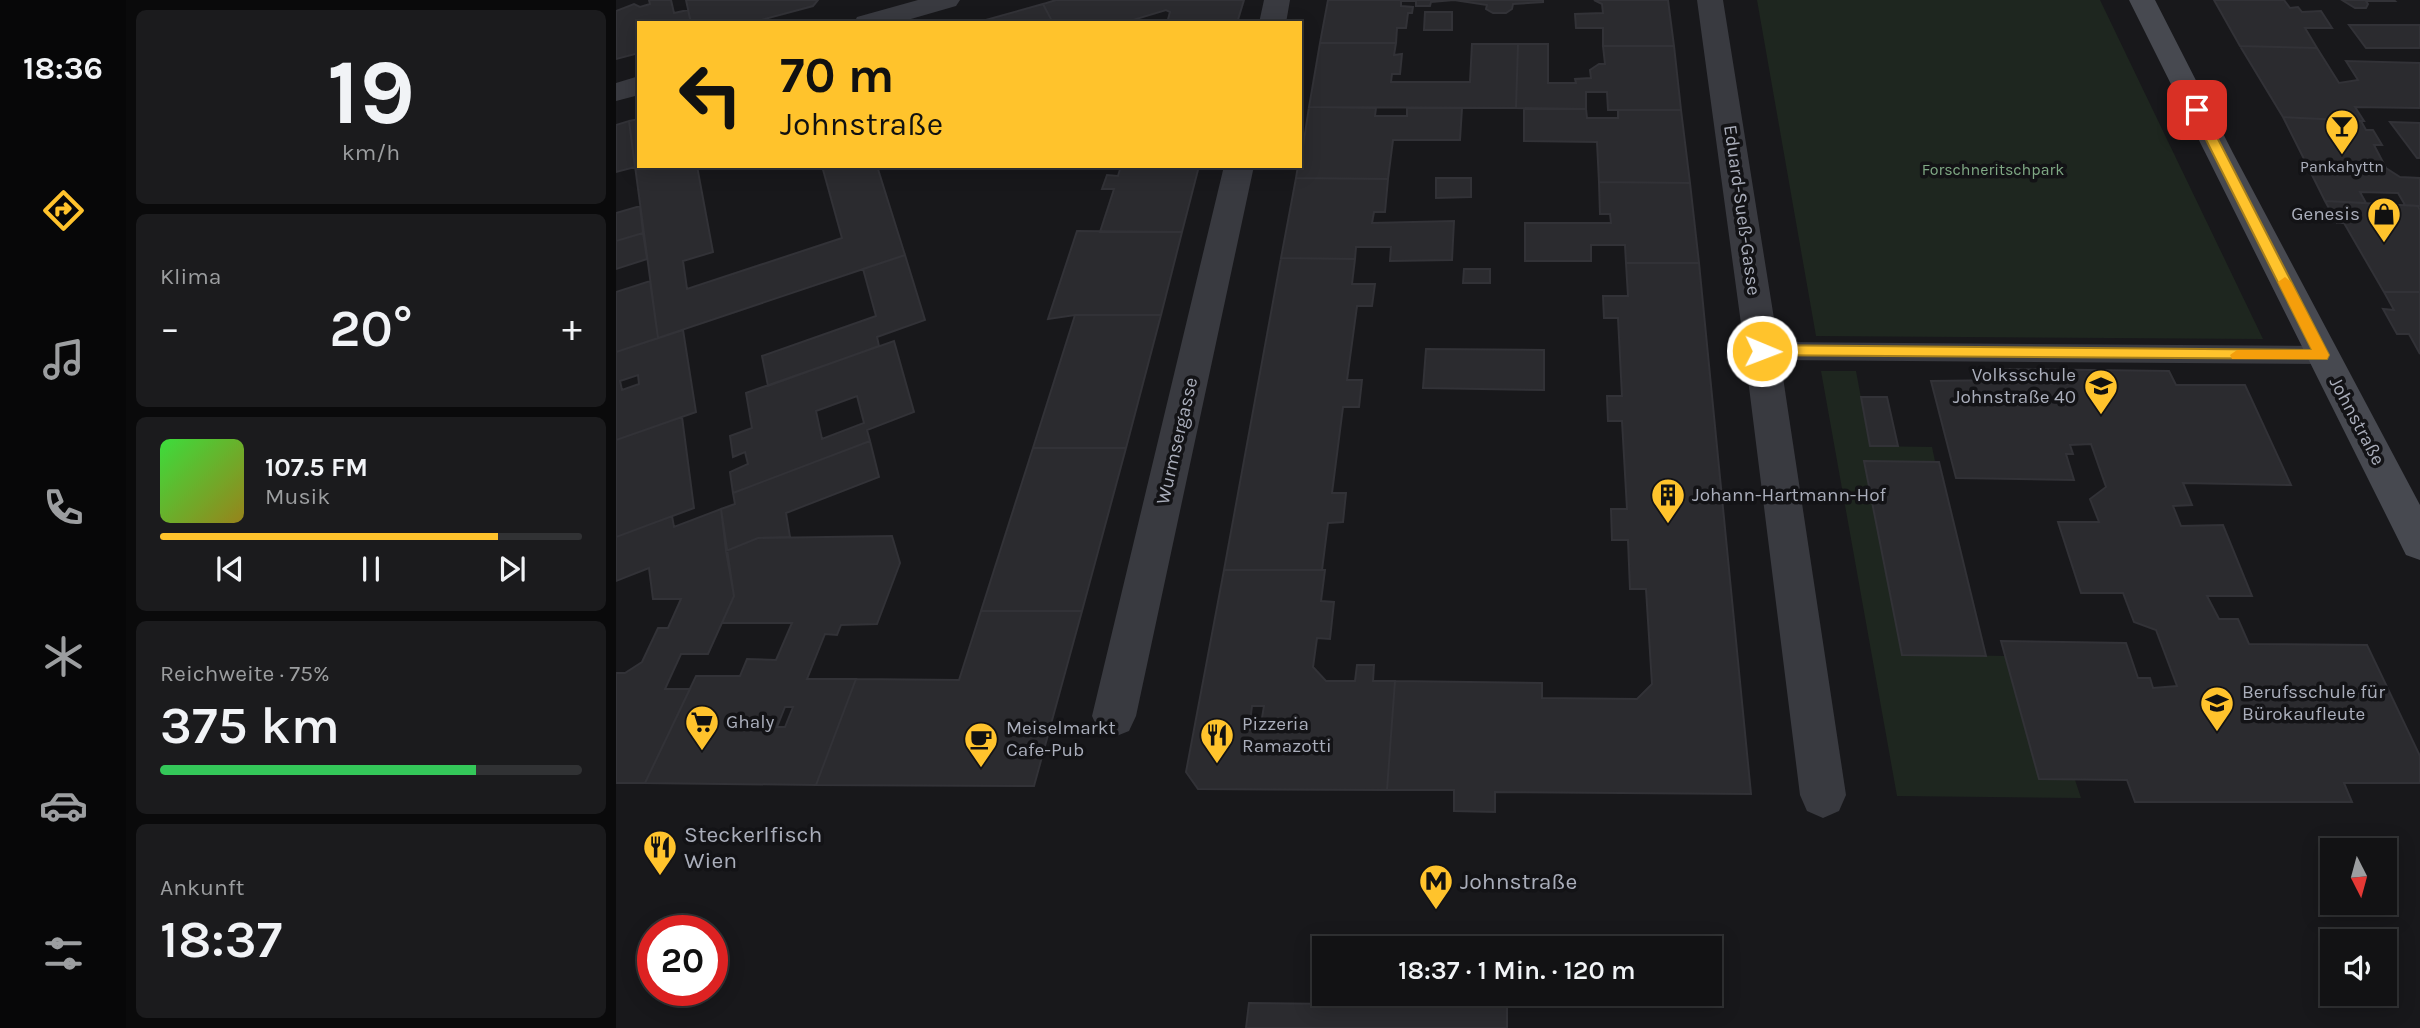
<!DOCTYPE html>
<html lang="de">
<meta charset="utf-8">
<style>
body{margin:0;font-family:Karla,sans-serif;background:#1b1b1d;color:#f1f3f6;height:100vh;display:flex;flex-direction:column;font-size:26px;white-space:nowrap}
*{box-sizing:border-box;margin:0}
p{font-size:23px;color:#9c9ea0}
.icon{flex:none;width:38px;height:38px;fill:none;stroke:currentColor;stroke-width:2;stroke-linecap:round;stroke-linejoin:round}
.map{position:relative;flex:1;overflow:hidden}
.drawer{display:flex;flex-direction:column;gap:10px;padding:10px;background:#0a0a0b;width:490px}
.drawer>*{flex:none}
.banner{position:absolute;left:21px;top:21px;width:665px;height:147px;border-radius:0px;box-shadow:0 4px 18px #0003,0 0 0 2px #313234;background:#ffc32c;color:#111;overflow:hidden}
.needle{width:46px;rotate:174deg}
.tools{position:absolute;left:1704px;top:838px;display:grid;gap:14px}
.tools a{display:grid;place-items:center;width:77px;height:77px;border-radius:0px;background:#121214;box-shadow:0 4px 18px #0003,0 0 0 2px #313234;font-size:35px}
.speed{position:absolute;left:21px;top:915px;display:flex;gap:14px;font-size:35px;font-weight:700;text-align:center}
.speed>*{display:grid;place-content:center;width:91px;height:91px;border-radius:50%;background:#121214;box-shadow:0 4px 18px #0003,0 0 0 2px #313234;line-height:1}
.speed .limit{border:10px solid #d22;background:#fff;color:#111}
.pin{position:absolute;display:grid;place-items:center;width:60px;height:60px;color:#fff;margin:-30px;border-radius:14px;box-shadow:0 4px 10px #0006}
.me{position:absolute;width:77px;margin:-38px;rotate:91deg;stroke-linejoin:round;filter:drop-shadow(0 0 5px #0008)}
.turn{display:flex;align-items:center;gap:24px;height:147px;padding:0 28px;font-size:32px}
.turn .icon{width:91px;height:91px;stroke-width:2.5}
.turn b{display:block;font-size:49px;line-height:60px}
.big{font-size:52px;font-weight:600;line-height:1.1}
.drawer .tile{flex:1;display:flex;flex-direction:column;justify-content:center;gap:10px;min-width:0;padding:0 24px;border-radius:10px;background:#1b1b1d}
.drawer .dial{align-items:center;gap:0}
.dial b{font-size:91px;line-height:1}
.song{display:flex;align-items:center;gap:21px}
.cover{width:84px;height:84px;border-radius:10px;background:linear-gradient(135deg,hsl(120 70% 55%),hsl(50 70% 35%))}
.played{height:7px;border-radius:4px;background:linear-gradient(90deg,#ffc32c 80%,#313234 80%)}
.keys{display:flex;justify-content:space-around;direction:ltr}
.heat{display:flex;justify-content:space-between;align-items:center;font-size:38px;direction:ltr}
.charge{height:10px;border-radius:5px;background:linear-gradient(90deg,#34c759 75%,#313234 0)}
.trip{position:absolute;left:696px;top:936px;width:410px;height:70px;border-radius:0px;background:#121214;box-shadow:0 4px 18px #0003,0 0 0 2px #313234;font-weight:600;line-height:70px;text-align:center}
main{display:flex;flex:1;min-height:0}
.menu{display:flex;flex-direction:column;width:126px;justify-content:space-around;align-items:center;background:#070708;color:#9c9ea0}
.menu .icon{width:49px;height:49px}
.menu .active{color:#ffc32c}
.menu b{font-size:32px;color:#f1f3f6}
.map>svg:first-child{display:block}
</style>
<main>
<nav class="menu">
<b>18:36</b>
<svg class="icon active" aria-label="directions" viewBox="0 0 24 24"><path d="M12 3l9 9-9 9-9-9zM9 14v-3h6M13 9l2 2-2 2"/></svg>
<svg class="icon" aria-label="music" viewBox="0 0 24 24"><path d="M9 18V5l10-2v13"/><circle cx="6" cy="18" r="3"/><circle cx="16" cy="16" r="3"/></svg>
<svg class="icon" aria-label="phone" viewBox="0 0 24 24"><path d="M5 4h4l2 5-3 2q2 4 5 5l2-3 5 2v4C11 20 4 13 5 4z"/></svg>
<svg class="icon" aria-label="climate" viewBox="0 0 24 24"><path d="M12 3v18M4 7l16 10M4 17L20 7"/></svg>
<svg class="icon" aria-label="car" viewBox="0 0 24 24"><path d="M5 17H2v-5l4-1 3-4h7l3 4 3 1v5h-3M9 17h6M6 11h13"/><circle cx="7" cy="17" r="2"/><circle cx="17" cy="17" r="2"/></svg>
<svg class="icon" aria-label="filters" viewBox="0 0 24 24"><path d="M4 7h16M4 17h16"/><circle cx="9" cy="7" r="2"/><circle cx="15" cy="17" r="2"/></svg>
</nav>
<section class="drawer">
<div class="tile dial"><b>19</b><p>km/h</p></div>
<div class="tile"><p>Klima</p>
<div class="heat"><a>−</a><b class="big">20°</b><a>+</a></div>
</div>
<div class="tile">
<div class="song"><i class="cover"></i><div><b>107.5 FM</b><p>Musik</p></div></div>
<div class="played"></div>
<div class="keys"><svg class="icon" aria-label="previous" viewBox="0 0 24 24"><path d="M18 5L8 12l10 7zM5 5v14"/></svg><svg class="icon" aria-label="pause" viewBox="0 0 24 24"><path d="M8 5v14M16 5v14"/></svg><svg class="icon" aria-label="next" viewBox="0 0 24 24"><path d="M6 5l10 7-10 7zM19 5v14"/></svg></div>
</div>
<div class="tile"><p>Reichweite · 75%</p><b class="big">375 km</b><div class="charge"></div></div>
<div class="tile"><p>Ankunft</p><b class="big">18:37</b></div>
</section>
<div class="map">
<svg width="1804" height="1028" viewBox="0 0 1804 1028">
<rect width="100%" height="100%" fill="#18181b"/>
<path fill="#1e261f" d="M 1141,0 L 1484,0 L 1647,339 L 1200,336 Z
M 1205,371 L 1240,371 L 1254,446 L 1316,447 L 1319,461 L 1248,461 L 1286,654 L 1390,656 L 1423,779 L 1459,780 L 1465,798 L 1281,796 Z"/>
<path fill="#2b2b2f" stroke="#323237" stroke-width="2" fill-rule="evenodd" d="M 33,0 L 55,0 L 58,13 L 72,10 L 75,23 L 23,23 L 23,53 L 0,59 L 0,11 L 18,4 L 24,7 L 34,4 Z
M 70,0 L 202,0 L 197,6 L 134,23 L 75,23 Z
M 440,0 L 628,0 L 621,23 L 551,23 L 554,12 L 550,10 L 507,23 L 437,23 L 427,4 Z
M 712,0 L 838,0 L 815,2 L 814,6 L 800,6 L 800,1 L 785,1 L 785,6 L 797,7 L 796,13 L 792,13 L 790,28 L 781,28 L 780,43 L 704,43 Z
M 838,0 L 927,0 L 927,2 L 897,4 L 896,9 L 890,13 L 877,13 L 870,9 L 871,5 Z
M 978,0 L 1052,0 L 1058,46 L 987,46 L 987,28 L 960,28 L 959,14 L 987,13 L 986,4 Z
M 1598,0 L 1668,0 L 1674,8 L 1682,7 L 1686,12 L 1705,11 L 1716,28 L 1689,28 L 1701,48 L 1624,46 Z
M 1726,0 L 1778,0 L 1779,1 L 1750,1 L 1752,4 L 1750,8 L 1739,8 Z
M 427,4 L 437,23 L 359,23 Z
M 809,12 L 836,12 L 836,30 L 808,30 Z
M 1733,25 L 1804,25 L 1804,48 L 1750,48 Z
M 704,43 L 780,43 L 778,55 L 786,54 L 784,74 L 776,74 L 775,82 L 854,82 L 856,44 L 902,44 L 900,108 L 693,107 Z
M 902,44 L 932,44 L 932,83 L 960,83 L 959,79 L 975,78 L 974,70 L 983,64 L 989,64 L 987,46 L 1058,46 L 1065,110 L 992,110 L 991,92 L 970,92 L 970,109 L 900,108 Z
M 1624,46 L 1701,48 L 1723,83 L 1742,80 L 1730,61 L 1804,63 L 1804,108 L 1739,107 L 1748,121 L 1745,121 L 1667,117 Z
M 693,107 L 760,108 L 759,116 L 791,116 L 791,108 L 846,108 L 844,140 L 777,140 L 772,179 L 680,178 L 682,166 L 684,166 Z
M 908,109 L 970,109 L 971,118 L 1002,118 L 1002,110 L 1065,110 L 1074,183 L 983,182 L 981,142 L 908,141 Z
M 1667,117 L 1745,121 L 1750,130 L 1757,130 L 1766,145 L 1758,145 L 1770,168 L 1784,177 L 1804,178 L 1804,206 L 1789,205 L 1782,193 L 1744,192 L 1750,203 L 1709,201 Z
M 23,119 L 23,166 L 81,166 L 97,252 L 67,261 L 71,289 L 226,238 L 206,166 L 261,166 L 289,255 L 42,338 L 13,121 Z
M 13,121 L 19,167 L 0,172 L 0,125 Z
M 1774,122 L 1804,123 L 1804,158 L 1801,158 Z
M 505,166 L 583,166 L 566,232 L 484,232 L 498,189 L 486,189 L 491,175 L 502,176 Z
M 680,178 L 772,179 L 769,212 L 758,212 L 756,223 L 838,221 L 836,260 L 774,261 L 775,247 L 740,247 L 739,259 L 665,258 Z
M 820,178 L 855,178 L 855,197 L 820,198 Z
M 983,182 L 1074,183 L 1083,263 L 1010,263 L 1009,245 L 975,245 L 975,261 L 909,261 L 909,223 L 995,223 L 994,214 L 984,214 Z
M 1709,201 L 1802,206 L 1804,210 L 1804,292 L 1768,292 L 1728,223 L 1721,223 Z
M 24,206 L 27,233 L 0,241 L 0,213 Z
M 461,231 L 566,232 L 545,315 L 459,315 L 432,319 Z
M 27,233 L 31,259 L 0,269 L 0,241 Z
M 289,255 L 309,320 L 261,337 L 263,346 L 152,386 L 146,356 L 260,316 L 247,269 Z
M 665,258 L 739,259 L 736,284 L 759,284 L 756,306 L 741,306 L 731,380 L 746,380 L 743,407 L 727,407 L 716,493 L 730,493 L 727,522 L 712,523 L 706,570 L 608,570 Z
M 1010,263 L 1083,263 L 1135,794 L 879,792 L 879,812 L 838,811 L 838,790 L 771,790 L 779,681 L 926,683 L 926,698 L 1021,699 L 1036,684 L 1030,589 L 1014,589 L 1012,540 L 996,540 L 995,509 L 1011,509 L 1006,421 L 992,421 L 991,396 L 1006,396 L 1002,318 L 988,318 L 987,296 L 1012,296 Z
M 848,269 L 874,269 L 874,283 L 847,283 Z
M 34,281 L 42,338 L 0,352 L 0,292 Z
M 1768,292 L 1804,292 L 1804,354 L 1793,334 L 1781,334 L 1767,309 L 1778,310 Z
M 459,315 L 545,315 L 510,448 L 417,448 Z
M 67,330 L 80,412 L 0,440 L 0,352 ZM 22,375 L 23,384 L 6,390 L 4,381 Z
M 278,341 L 298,412 L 251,430 L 254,441 L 117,493 L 114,472 L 132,464 L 129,452 L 117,457 L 114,436 L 136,428 L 130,393 ZM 241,396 L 248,423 L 206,439 L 200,411 Z
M 810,349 L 928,350 L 928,390 L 807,388 Z
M 1386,369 L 1553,371 L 1560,385 L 1629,385 L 1675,485 L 1567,483 L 1576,505 L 1557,506 L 1565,526 L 1607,525 L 1636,596 L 1591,596 L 1603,619 L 1622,619 L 1633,644 L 1751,645 L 1804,756 L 1804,783 L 1728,783 L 1736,802 L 1519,802 L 1511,780 L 1423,779 L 1385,641 L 1510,643 L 1522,678 L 1534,678 L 1537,688 L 1561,686 L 1540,630 L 1518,622 L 1507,593 L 1465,593 L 1442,522 L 1483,522 L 1474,499 L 1490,487 L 1475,444 L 1454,445 L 1457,454 L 1450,454 L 1458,480 L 1340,478 L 1315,381 L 1390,380 Z
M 1245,397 L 1271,397 L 1282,446 L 1254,446 Z
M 66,417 L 78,508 L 0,537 L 0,440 Z
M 254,441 L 263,477 L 170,513 L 174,537 L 142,538 L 110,551 L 105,509 L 119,504 L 117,493 Z
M 417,448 L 510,448 L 466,611 L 365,611 Z
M 1248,461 L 1323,462 L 1370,656 L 1286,655 Z
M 105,509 L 118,596 L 92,654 L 65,654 L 49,689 L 74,689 L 29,783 L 0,783 L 0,673 L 9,673 L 26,662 L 42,628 L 52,628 L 65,599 L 37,599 L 33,568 L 0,581 L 0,537 L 56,516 L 58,527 Z
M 276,536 L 284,563 L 261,624 L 225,625 L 221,635 L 209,634 L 191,679 L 240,679 L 200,785 L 29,783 L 80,676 L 124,676 L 131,659 L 160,660 L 176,623 L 106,623 L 118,596 L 110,551 L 142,538 ZM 169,707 L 177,707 L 169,727 L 161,727 Z
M 608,570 L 709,570 L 705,601 L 718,602 L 714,639 L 701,638 L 697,667 L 710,681 L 739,681 L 741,665 L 758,665 L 757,681 L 779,681 L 771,790 L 582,789 L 570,772 ZM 636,706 L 648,706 L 644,730 L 633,730 Z
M 365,611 L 466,611 L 418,786 L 200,785 L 240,679 L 343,680 Z
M 633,1003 L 891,1006 L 891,1028 L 630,1028 Z"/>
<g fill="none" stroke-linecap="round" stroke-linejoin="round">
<path fill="#393a40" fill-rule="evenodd" d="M 1147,342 L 1706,346 L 1714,349 L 1718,355 L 1714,361 L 1706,364 L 1147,360 L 1139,357 L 1135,351 L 1139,345 Z"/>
<path fill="#393a40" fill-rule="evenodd" d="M 1143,318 L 1155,322 L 1160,331 L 1230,795 L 1223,811 L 1207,818 L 1191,811 L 1184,795 L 1126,331 L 1131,322 Z"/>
<path fill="#393a40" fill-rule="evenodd" d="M 302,0 L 344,0 L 340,6 L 281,23 L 238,23 L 241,17 Z
M 648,0 L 674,0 L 670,23 L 643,23 Z
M 1081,0 L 1107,0 L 1160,331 L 1155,340 L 1143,344 L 1131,340 L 1126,331 Z
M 23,76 L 23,95 L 0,101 L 0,83 Z
M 608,166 L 638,166 L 520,716 L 513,731 L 498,737 L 483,731 L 476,716 Z"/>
<path fill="#474950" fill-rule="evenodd" d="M 1513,0 L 1539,0 L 1617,153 L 1804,505 L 1804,560 L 1790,555 Z"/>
</g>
<path fill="#ffc32c" stroke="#a67f1d" stroke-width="2" d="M 1581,106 L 1587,110 L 1713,355 L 1711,359 L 1141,355 L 1139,351 L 1141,347 L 1146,345 L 1696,350 L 1575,110 Z"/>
<path fill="#f59e0b" d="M 1669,277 L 1675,282 L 1713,355 L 1711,359 L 1616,359 L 1614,355 L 1621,350 L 1696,350 L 1662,282 Z"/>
<defs>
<g id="bar-pin" transform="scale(1.75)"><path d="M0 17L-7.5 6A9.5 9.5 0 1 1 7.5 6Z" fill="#ffc32c" stroke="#131316"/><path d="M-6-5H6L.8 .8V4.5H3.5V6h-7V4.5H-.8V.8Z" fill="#111"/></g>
<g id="shop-pin" transform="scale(1.75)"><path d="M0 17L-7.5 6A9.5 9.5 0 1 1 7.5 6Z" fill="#ffc32c" stroke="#131316"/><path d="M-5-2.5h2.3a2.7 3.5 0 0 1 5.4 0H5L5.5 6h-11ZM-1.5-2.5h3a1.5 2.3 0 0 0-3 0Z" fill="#111"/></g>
<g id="school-pin" transform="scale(1.75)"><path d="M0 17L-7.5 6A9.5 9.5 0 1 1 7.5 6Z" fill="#ffc32c" stroke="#131316"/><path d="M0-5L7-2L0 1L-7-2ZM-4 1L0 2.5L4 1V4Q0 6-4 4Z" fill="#111"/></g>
<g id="building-pin" transform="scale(1.75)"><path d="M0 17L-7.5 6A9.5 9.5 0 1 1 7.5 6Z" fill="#ffc32c" stroke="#131316"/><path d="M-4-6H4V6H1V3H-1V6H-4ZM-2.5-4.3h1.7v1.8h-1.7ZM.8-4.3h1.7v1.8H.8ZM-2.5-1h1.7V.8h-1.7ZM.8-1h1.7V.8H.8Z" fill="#111"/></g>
<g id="supermarket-pin" transform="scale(1.75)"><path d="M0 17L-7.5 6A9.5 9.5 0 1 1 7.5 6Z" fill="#ffc32c" stroke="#131316"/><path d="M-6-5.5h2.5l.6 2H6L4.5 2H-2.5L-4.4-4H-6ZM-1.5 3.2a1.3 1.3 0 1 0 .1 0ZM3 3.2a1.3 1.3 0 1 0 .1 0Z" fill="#111"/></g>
<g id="restaurant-pin" transform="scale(1.75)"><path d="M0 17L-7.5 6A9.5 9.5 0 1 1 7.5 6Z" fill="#ffc32c" stroke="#131316"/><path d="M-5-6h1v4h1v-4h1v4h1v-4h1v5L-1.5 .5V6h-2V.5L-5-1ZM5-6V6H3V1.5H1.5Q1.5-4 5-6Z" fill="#111"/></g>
<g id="cafe-pin" transform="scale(1.75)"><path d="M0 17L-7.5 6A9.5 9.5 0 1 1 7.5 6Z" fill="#ffc32c" stroke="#131316"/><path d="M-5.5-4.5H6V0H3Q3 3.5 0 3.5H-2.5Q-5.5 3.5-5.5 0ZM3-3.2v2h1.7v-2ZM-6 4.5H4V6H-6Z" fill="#111"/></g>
<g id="metro-pin" transform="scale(1.75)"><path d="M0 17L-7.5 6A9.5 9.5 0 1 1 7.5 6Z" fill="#ffc32c" stroke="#131316"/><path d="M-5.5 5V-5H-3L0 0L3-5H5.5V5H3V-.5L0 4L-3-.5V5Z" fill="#111"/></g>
</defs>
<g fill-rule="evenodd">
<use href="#bar-pin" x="1726" y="126"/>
<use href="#shop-pin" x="1768" y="214"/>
<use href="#school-pin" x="1485" y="386"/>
<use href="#building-pin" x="1052" y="495"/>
<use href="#school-pin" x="1601" y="703"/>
<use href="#supermarket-pin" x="86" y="722"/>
<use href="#restaurant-pin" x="601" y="735"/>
<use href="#cafe-pin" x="365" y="739"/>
<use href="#restaurant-pin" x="44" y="847"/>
<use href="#metro-pin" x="820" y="881"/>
</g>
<g text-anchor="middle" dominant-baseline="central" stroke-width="7" stroke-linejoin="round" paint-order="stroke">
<g font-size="16" fill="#aaaebb" stroke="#131316">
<text x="1726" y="166">Pankahyttn</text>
</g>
<g font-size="16" fill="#7fa884" stroke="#131316">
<text x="1377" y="169">Forschneritschpark</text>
</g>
<g font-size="19" fill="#aaaebb" stroke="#131316">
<text transform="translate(1126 210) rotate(82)">Eduard-Sueß-Gasse</text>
<text transform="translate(1741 421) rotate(62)">Johnstraße</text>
<text transform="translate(561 441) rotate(-77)">Wurmsergasse</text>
</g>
<g font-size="19" fill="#aaaebb" stroke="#131316" text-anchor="start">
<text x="1744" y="214" text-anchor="end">Genesis</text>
<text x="1460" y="375" text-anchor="end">Volksschule<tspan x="1460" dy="22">Johnstraße 40</tspan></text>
<text x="1076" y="495">Johann-Hartmann-Hof</text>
<text x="1626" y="692">Berufsschule für<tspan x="1626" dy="22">Bürokaufleute</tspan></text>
<text x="110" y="722">Ghaly</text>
<text x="626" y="724">Pizzeria<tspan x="626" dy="22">Ramazotti</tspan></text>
<text x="390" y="728">Meiselmarkt<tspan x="390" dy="22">Cafe-Pub</tspan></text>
</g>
<g font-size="23" fill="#aaaebb" stroke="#131316" text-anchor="start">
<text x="68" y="834">Steckerlfisch<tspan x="68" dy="26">Wien</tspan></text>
<text x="844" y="881">Johnstraße</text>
</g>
</g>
</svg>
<div class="tools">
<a><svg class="needle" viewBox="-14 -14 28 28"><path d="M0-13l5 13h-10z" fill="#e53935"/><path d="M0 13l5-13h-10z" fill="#9c9ea0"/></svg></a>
<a><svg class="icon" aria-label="sound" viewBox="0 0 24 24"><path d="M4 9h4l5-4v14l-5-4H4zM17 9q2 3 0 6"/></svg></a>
</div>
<div class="speed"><div class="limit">20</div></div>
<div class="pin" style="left:1581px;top:110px;background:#d93025"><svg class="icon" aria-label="arrive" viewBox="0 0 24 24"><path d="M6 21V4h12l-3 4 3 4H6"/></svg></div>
<svg class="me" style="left:1146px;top:351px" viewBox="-20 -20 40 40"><circle r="17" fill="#ffc32c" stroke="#fff" stroke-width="3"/><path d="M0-11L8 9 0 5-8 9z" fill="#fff"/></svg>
<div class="trip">18:37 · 1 Min. · 120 m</div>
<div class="banner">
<div class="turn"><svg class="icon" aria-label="left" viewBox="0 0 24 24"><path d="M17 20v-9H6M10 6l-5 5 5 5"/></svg><div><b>70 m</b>Johnstraße</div></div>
</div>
</div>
</main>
